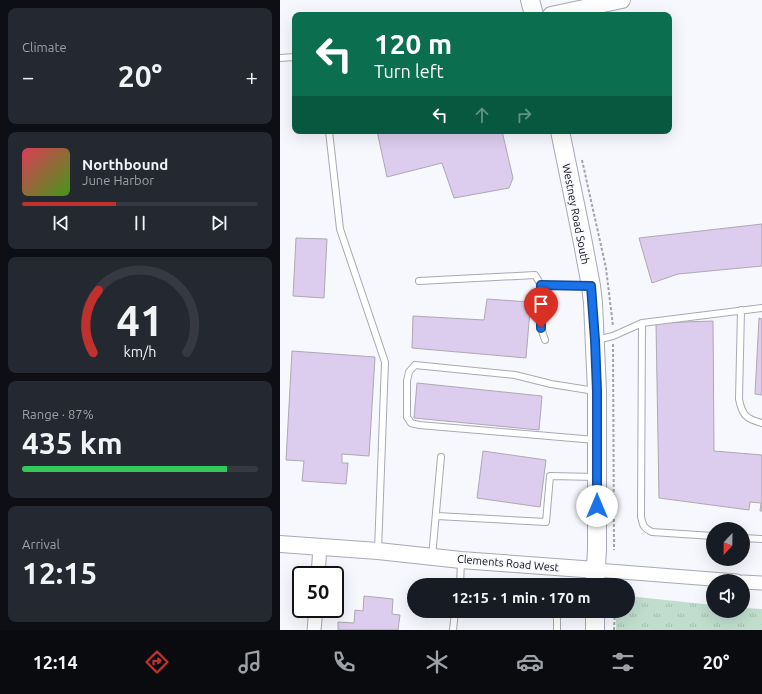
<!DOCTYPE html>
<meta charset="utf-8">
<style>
body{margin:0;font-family:Ubuntu,sans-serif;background:#242831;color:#f1f3f6;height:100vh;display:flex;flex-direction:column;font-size:15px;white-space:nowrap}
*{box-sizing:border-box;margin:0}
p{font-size:13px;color:#9ea1a6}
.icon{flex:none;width:22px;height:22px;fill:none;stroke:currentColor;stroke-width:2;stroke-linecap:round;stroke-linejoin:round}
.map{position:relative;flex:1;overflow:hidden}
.details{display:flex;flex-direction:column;gap:8px;padding:8px;background:#0d0f14;width:280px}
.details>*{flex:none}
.guide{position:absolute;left:12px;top:12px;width:380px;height:122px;border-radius:8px;box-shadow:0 4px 16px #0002;background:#0b6e4f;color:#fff;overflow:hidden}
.needle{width:26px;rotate:202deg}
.fabs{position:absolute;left:426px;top:522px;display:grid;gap:8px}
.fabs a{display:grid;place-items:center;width:44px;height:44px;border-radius:50%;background:#171b24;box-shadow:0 4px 16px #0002;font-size:20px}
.speed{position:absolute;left:12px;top:566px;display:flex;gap:8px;font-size:20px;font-weight:700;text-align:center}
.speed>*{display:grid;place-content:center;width:52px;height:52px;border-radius:50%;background:#171b24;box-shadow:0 4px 16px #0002;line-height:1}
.speed .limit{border:2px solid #111;border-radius:6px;background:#fff;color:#111}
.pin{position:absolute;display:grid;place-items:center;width:34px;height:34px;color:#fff;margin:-41px -17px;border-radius:50% 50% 50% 0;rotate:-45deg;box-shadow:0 0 4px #0007}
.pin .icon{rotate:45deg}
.me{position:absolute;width:44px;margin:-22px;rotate:0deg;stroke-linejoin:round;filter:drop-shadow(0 0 3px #0008)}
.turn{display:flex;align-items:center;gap:14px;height:84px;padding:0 16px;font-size:18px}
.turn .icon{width:52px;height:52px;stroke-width:2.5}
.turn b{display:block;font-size:28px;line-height:34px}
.lanes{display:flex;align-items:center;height:38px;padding:0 16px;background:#0003;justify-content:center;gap:20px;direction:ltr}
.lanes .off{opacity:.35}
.big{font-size:30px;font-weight:700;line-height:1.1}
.details .card{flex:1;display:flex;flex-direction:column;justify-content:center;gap:6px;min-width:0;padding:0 14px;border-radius:8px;background:#242831}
.details .dial{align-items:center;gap:0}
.dial svg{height:104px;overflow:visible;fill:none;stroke:#363941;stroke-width:7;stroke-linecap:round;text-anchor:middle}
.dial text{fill:#f1f3f6;stroke:none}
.song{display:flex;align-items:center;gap:12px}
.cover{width:48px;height:48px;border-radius:6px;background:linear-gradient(135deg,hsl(350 70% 55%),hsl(100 70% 35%))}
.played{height:4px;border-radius:2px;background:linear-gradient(90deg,#c0312d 40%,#363941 40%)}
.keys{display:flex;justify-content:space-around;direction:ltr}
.heat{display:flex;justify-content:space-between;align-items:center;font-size:22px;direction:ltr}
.charge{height:6px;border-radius:3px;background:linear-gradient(90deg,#34c759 87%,#363941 0)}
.trip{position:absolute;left:127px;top:578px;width:228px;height:40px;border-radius:20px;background:#171b24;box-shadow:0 4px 16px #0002;font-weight:700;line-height:40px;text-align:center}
.dock{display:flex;height:64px;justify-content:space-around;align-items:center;background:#090b0e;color:#9ea1a6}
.dock .icon{width:28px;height:28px}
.dock .active{color:#c0312d}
.dock b{font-size:18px;color:#f1f3f6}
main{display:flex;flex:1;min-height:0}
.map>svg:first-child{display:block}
</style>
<main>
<section class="details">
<div class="card"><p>Climate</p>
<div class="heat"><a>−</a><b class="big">20°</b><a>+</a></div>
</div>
<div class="card">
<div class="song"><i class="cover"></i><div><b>Northbound</b><p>June Harbor</p></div></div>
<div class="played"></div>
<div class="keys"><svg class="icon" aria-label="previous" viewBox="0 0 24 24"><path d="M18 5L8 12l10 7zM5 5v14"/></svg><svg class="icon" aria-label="pause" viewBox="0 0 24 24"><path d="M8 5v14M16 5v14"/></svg><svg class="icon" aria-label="next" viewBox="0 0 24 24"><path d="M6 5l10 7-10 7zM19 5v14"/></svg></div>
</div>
<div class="card dial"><svg viewBox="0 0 100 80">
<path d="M14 69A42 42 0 1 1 86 69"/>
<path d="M14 69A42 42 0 0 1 18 21" stroke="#c0312d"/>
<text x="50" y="56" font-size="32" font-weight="700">41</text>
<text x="50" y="72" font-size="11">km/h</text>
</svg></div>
<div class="card"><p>Range · 87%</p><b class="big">435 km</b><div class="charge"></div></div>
<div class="card"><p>Arrival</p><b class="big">12:15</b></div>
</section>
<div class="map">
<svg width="482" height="630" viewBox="0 0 482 630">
<defs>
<pattern id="grass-tufts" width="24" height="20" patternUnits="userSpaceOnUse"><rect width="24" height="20" fill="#c0ddce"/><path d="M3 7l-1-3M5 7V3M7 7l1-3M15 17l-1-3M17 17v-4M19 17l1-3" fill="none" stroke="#a4bdb0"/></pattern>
</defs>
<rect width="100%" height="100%" fill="#f7f8fd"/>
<path fill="url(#grass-tufts)" d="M 348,596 L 433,605 L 433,611 L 463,611 L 463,608 L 482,609 L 482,630 L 336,630 L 336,611 L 348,611 Z"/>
<path fill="#dccced" stroke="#ada8b3" d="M 97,131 L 222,131 L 233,178 L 229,188 L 174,198 L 162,163 L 107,177 Z
M 482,224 L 482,266 L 398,274 L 372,283 L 359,238 Z
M 16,238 L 47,239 L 44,298 L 13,296 Z
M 207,299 L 249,302 L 250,310 L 246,358 L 132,348 L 133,316 L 204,320 Z
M 479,318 L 482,319 L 482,395 L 475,394 Z
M 433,321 L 434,451 L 482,455 L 482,511 L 480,511 L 481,503 L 470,502 L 469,510 L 379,498 L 376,323 Z
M 12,351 L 95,357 L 89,456 L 62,454 L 62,463 L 68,463 L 66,484 L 22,481 L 24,461 L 6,460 Z
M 137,383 L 262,396 L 259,430 L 134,418 Z
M 203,451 L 266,460 L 260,507 L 197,498 Z
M 84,596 L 113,599 L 112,614 L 120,615 L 118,630 L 58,630 L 58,622 L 74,623 L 75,610 L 83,611 Z"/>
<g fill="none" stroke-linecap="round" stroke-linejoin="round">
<g stroke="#a7a9b4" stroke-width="8">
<path id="service" d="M 0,58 L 15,57
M 49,131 L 60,229 L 105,362 L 98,550
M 139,281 L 255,275 L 261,285 L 309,286
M 261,285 L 261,328 L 265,340
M 461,310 L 459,399 C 462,415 466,419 482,423
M 362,323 L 361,517 C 363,525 363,528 372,532 L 433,536
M 316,340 L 333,336 L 362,323 L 482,308
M 315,440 L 139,425 L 131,423 L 127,417 L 127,381 L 129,372 L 135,365 L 235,375 L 271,384 L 315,391
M 157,516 L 266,522 L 270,476 L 316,477
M 463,538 L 482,539
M 152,557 L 161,457
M 180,585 L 181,561
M 269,611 L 277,616 L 277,630
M 173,630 L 175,611"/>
</g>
<g stroke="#a7a9b4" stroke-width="15">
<path id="minor" d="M 316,570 L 457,581
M 38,575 L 40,547
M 463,582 L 482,583
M 34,630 L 36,609"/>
</g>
<g stroke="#a7a9b4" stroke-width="18">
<path id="tertiary" d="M 271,15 L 342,0
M 0,544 L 98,551 L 181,560 L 316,570"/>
</g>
<g stroke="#a7a9b4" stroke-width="20">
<path id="secondary" d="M 250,0 L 254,15
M 280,131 L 302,238 L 311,286 L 313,303 L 317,391 L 317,549 L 315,585
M 315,630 L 315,611"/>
</g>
<path stroke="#a2a2a7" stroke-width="2" stroke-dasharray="3 2" stroke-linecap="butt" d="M 302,160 L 326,268 L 333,326
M 333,344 L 334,550
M 334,630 L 335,611"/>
<use href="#service" stroke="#fff" stroke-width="6"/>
<use href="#minor" stroke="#fff" stroke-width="13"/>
<use href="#tertiary" stroke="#fff" stroke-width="16"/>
<use href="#secondary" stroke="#fff" stroke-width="18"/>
</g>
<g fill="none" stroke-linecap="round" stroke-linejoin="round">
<g stroke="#114b97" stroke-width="10">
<path id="route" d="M 261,328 L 261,285 L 311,286 L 315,340 L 317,391 L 317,506"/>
</g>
<use href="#route" stroke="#1a73e8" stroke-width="7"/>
</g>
<g text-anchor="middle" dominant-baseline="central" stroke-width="3" stroke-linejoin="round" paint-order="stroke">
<g font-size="11" fill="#101014" stroke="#f7f8fd">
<text transform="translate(296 214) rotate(79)">Westney Road South</text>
<text transform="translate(228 563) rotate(5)">Clements Road West</text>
</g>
</g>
</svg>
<div class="fabs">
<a><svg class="needle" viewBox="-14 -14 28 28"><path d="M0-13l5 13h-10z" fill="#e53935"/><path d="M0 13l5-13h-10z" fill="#9ea1a6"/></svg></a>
<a><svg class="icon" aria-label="sound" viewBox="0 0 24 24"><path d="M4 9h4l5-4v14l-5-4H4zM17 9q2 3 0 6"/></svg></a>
</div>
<div class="speed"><div class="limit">50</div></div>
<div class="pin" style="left:261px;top:328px;background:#d93025"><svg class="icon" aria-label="arrive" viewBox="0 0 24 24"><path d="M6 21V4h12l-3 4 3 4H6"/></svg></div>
<svg class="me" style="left:317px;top:506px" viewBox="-20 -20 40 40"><circle r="19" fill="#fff"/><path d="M0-13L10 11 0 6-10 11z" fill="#1a73e8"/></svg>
<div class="trip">12:15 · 1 min · 170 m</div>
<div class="guide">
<div class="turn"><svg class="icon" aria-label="left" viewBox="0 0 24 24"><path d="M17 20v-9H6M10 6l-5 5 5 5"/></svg><div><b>120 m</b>Turn left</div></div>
<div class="lanes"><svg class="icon" aria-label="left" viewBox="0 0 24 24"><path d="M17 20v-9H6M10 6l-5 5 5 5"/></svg><svg class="icon off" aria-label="ahead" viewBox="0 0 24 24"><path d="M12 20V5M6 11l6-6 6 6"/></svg><svg class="icon off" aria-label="right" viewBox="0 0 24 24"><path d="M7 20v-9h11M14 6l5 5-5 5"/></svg></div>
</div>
</div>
</main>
<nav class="dock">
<b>12:14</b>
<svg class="icon active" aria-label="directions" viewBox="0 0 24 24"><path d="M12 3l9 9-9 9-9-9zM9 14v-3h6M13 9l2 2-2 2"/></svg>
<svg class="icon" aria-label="music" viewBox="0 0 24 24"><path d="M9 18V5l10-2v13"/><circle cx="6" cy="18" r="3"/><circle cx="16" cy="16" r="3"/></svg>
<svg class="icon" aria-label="phone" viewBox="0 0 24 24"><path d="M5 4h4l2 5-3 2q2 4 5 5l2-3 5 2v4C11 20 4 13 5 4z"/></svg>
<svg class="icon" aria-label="climate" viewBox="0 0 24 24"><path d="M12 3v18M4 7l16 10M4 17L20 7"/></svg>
<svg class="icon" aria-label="car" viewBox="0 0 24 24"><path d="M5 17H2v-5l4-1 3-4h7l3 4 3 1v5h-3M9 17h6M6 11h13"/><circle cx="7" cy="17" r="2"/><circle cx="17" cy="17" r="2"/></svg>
<svg class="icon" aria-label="filters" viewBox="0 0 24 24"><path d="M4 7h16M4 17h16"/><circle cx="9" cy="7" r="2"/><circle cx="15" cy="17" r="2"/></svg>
<b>20°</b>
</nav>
